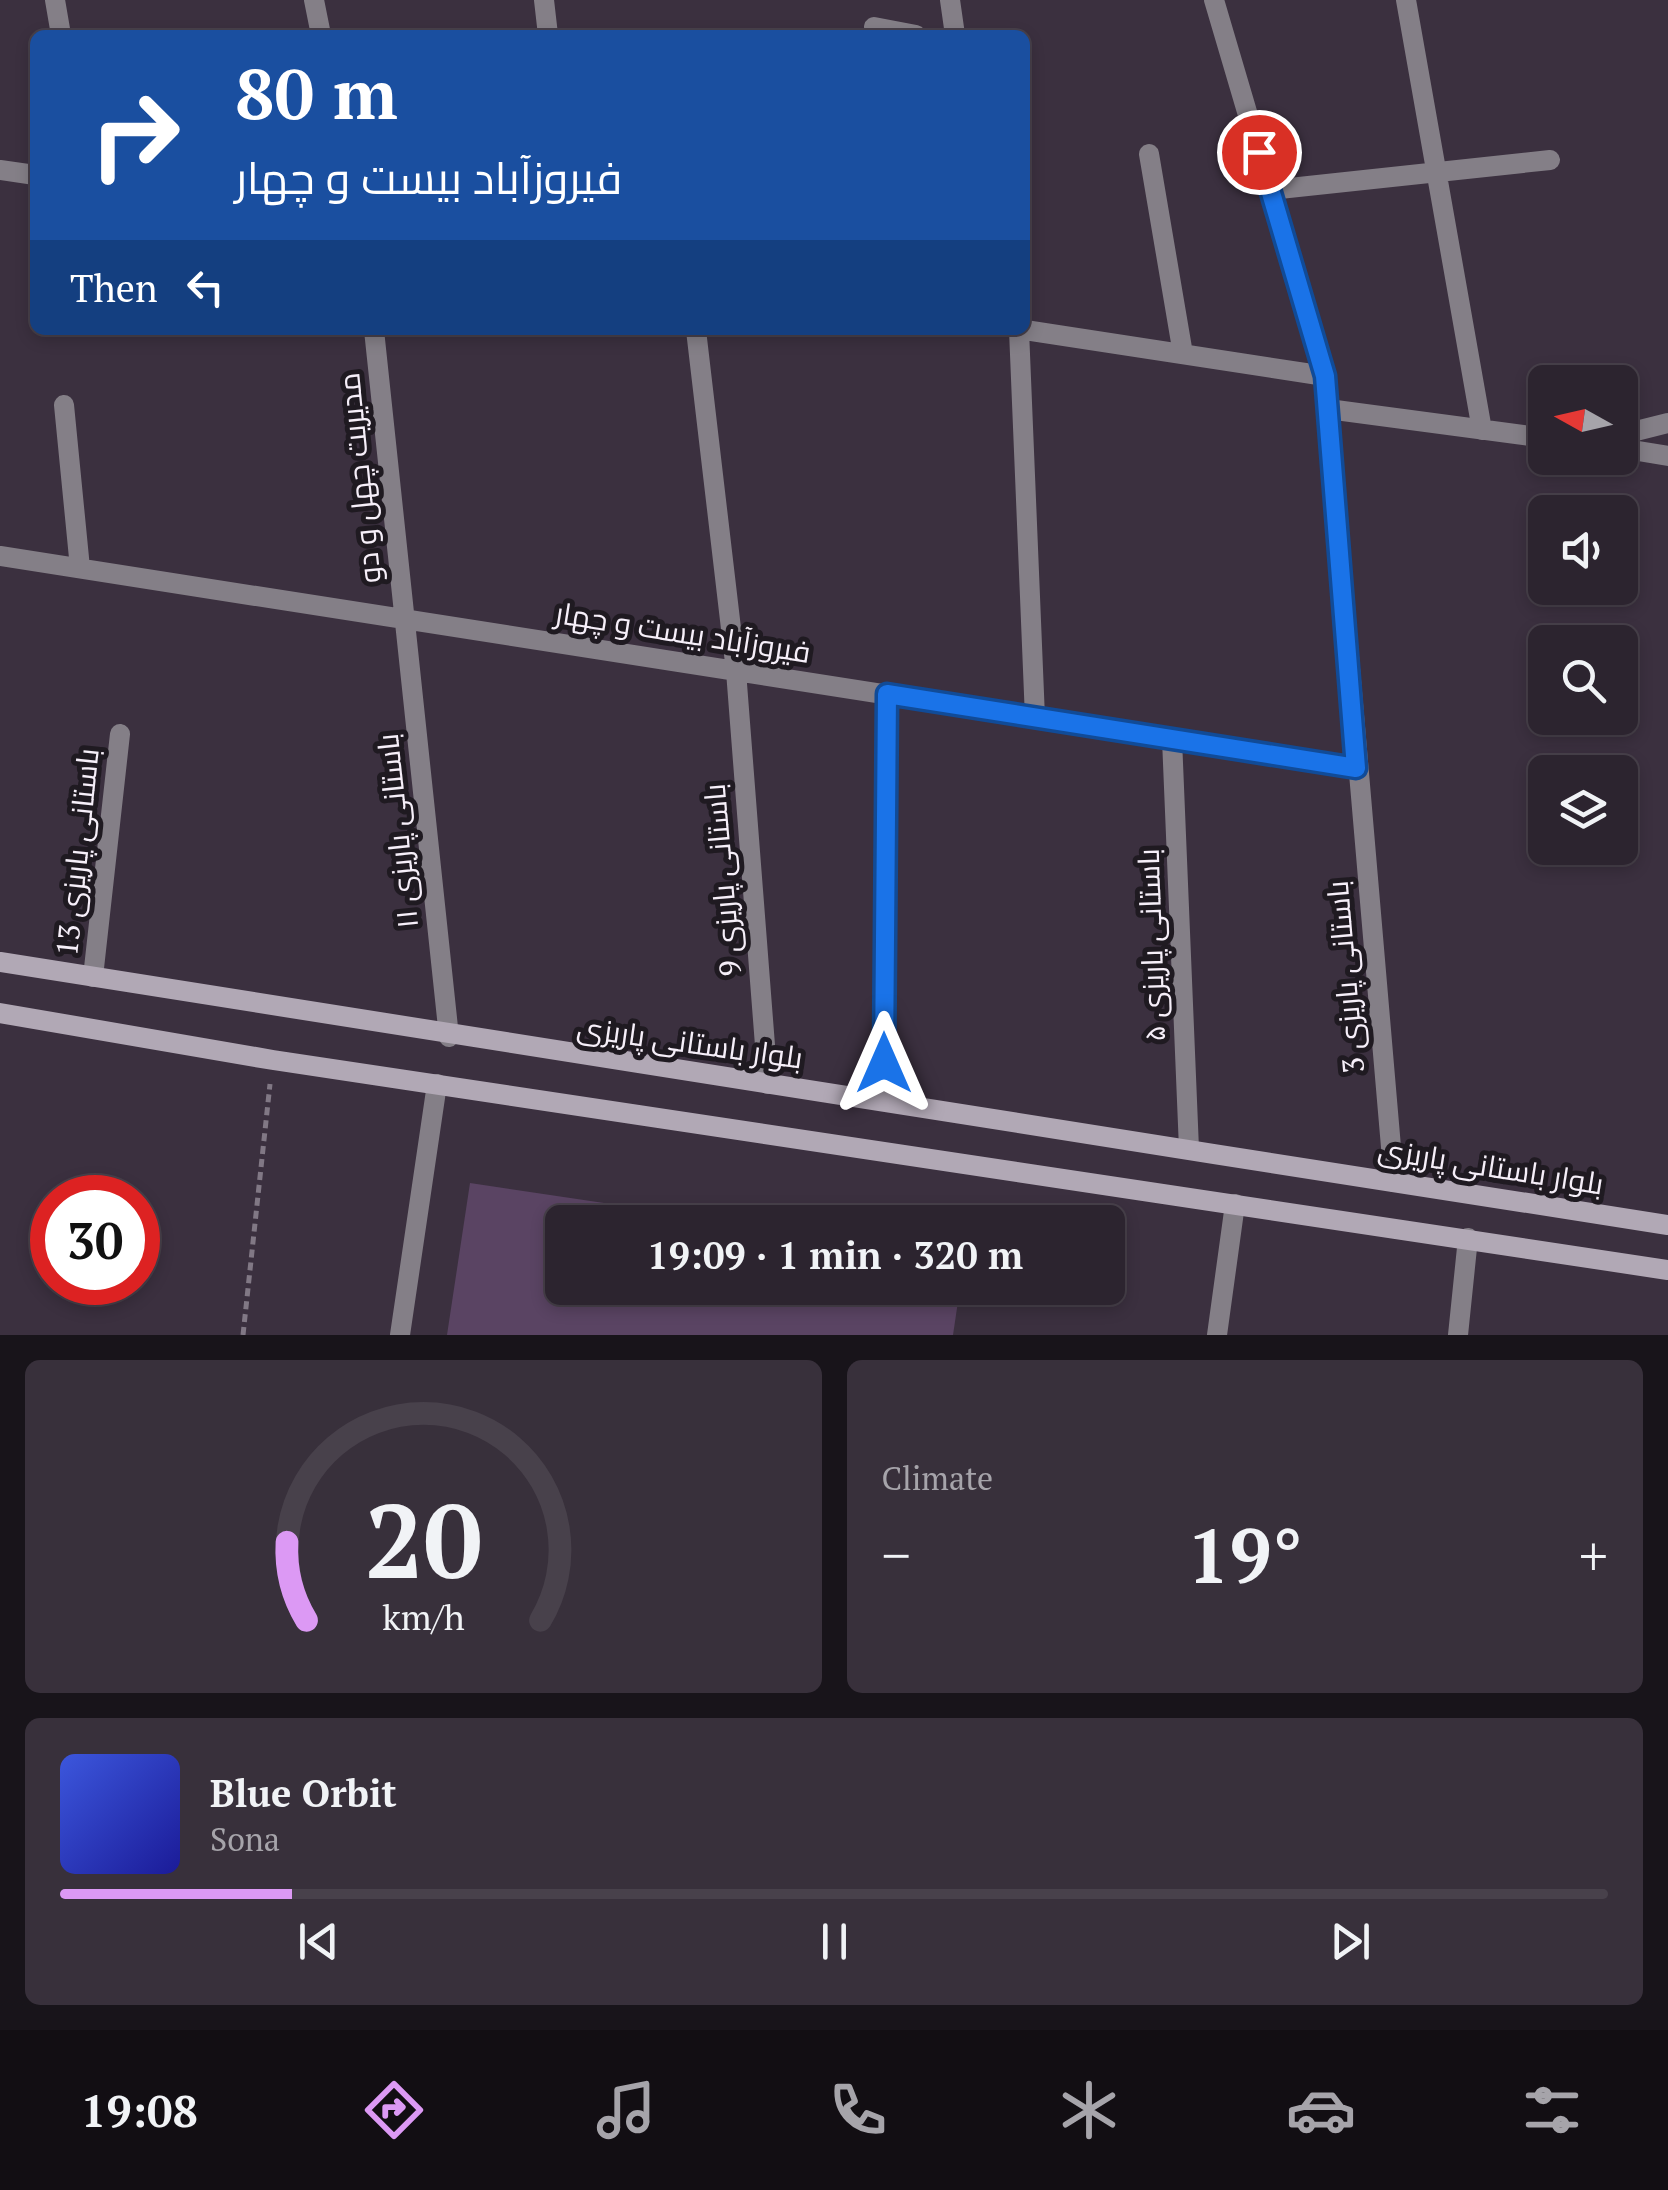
<!DOCTYPE html>
<meta charset="utf-8">
<style>
body{margin:0;font-family:"PT Serif",Cairo,serif;background:#38303b;color:#f1f3f6;height:100vh;display:flex;flex-direction:column;font-size:38px;white-space:nowrap}
*{box-sizing:border-box;margin:0}
p{font-size:32px;color:#a6a4aa}
.icon{flex:none;width:55px;height:55px;fill:none;stroke:currentColor;stroke-width:2;stroke-linecap:round;stroke-linejoin:round}
.map{position:relative;height:1335px;overflow:hidden}
.panel{display:flex;flex-direction:column;gap:25px;padding:25px;background:#18141a;flex:1}
.panel>*{flex:none}
.hud{position:absolute;left:30px;top:30px;width:1000px;height:305px;border-radius:15px;box-shadow:0 5px 15px #0003,0 0 0 2px #48414b;background:#1a4fa0;color:#fff;overflow:hidden}
.needle{width:65px;rotate:278deg}
.fabs{position:absolute;left:1528px;top:365px;display:grid;gap:20px}
.fabs a{display:grid;place-items:center;width:110px;height:110px;border-radius:15px;background:#2c242f;box-shadow:0 5px 15px #0003,0 0 0 2px #48414b;font-size:50px}
.speed{position:absolute;left:30px;top:1175px;display:flex;gap:20px;font-size:50px;font-weight:700;text-align:center}
.speed>*{display:grid;place-content:center;width:130px;height:130px;border-radius:50%;background:#2c242f;box-shadow:0 5px 15px #0003,0 0 0 2px #48414b;line-height:1}
.speed .limit{border:15px solid #d22;background:#fff;color:#111}
.pin{position:absolute;display:grid;place-items:center;width:85px;height:85px;color:#fff;margin:-42px;border:5px solid #fff;border-radius:50%;box-shadow:0 2px 10px #0007}
.me{position:absolute;width:110px;margin:-55px;rotate:0deg;stroke-linejoin:round;filter:drop-shadow(0 0 8px #0008)}
.turn{display:flex;align-items:center;gap:35px;height:210px;padding:0 40px;font-size:45px}
.turn .icon{width:130px;height:130px;stroke-width:2.5}
.turn b{display:block;font-size:70px;line-height:85px}
.then{display:flex;align-items:center;height:95px;padding:0 40px;background:#0003;gap:20px;font-size:38px}
.big{font-size:75px;font-weight:800;line-height:1.1}
.panel .tile{flex:1;display:flex;flex-direction:column;justify-content:center;gap:15px;min-width:0;padding:0 35px;border-radius:15px;background:#38303b}
.panel .dial{align-items:center;gap:0}
.dial svg{height:260px;overflow:visible;fill:none;stroke:#48414b;stroke-width:7;stroke-linecap:round;text-anchor:middle}
.dial text{fill:#f1f3f6;stroke:none}
.song{display:flex;align-items:center;gap:30px}
.cover{width:120px;height:120px;border-radius:15px;background:linear-gradient(135deg,hsl(230 70% 55%),hsl(240 70% 35%))}
.played{height:10px;border-radius:5px;background:linear-gradient(90deg,#dc99f4 15%,#48414b 15%)}
.keys{display:flex;justify-content:space-around;direction:ltr}
.heat{display:flex;justify-content:space-between;align-items:center;font-size:55px;direction:ltr}
.panel .tiles{flex:1;display:grid;gap:25px;grid-template-columns:1fr 1fr}
.tile:last-child{grid-column:span 2}
.trip{position:absolute;left:545px;top:1205px;width:580px;height:100px;border-radius:15px;background:#2c242f;box-shadow:0 5px 15px #0003,0 0 0 2px #48414b;font-weight:800;line-height:100px;text-align:center}
.tabs{display:flex;height:160px;justify-content:space-around;align-items:center;background:#120e13;color:#a6a4aa}
.tabs .icon{width:70px;height:70px}
.tabs .on{color:#dc99f4}
.tabs b{font-size:45px;color:#f1f3f6}
.map>svg:first-child{display:block}
</style>
<div class="map">
<svg width="1668" height="1335" viewBox="0 0 1668 1335">
<rect width="100%" height="100%" fill="#3b303f"/>
<path fill="#5a4463" d="M 470,1183 L 732,1222 L 562,1222 L 562,1288 L 960,1288 L 953,1335 L 447,1335 Z"/>
<g fill="none" stroke-linecap="round" stroke-linejoin="round">
<path stroke="#817885" stroke-width="5" stroke-dasharray="8 5" stroke-linecap="butt" d="M 243,1335 L 270,1084"/>
<path stroke="#847f87" stroke-width="20" d="M 55,0 L 61,35
M 314,0 L 321,35
M 544,0 L 548,35
M 950,0 L 955,35
M 1214,0 L 1325,376 L 1394,1182
M 1406,0 L 1482,430
M 874,27 L 916,35
M 1149,154 L 1183,354
M 0,170 L 35,175
M 1270,190 L 1550,160
M 374,330 L 449,1037
M 696,330 L 736,671 L 768,1084
M 1019,330 L 1035,718
M 1025,330 L 1325,376
M 64,405 L 80,568
M 1328,409 L 1545,438
M 1620,435 L 1668,423
M 1620,448 L 1668,456
M 0,556 L 1356,768
M 1172,739 L 1189,1149
M 93,977 L 120,734
M 883,1100 L 887,695
M 400,1335 L 437,1084
M 1217,1335 L 1235,1204
M 1458,1335 L 1468,1238"/>
<path stroke="#b1a8b5" stroke-width="20" d="M 0,962 C 555,1054 1112,1137 1668,1225
M 0,1013 L 273,1060 L 1668,1270"/>
</g>
<g fill="none" stroke-linecap="round" stroke-linejoin="round">
<g stroke="#114b97" stroke-width="25">
<path id="route" d="M 884,1063 L 887,694 L 1356,768 L 1325,376 L 1259,152"/>
</g>
<use href="#route" stroke="#1a73e8" stroke-width="18"/>
</g>
<g text-anchor="middle" dominant-baseline="central" stroke-width="10" stroke-linejoin="round" paint-order="stroke">
<g font-size="30" fill="#f6eff9" stroke="#1f1a21">
<text transform="translate(359 478) rotate(-96)">مدیریت چهل و دو</text>
<text transform="translate(683 632) rotate(9)">فیروزآباد بیست و چهار</text>
<text transform="translate(397 831) rotate(-96)">باستانی پاریزی ۱۱</text>
<text transform="translate(77 852) rotate(-84)">باستانی پاریزی 13</text>
<text transform="translate(722 880) rotate(-95)">باستانی پاریزی 9</text>
<text transform="translate(1151 945) rotate(-92)">باستانی پاریزی ۵</text>
<text transform="translate(1345 977) rotate(-95)">باستانی پاریزی 3</text>
<text transform="translate(690 1042) rotate(8)">بلوار باستانی پاریزی</text>
<text transform="translate(1491 1166) rotate(9)">بلوار باستانی پاریزی</text>
</g>
</g>
</svg>
<div class="fabs">
<a><svg class="needle" viewBox="-14 -14 28 28"><path d="M0-13l5 13h-10z" fill="#e53935"/><path d="M0 13l5-13h-10z" fill="#a6a4aa"/></svg></a>
<a><svg class="icon" aria-label="sound" viewBox="0 0 24 24"><path d="M4 9h4l5-4v14l-5-4H4zM17 9q2 3 0 6"/></svg></a>
<a><svg class="icon" aria-label="search" viewBox="0 0 24 24"><circle cx="10" cy="10" r="6"/><path d="M15 15l6 6"/></svg></a>
<a><svg class="icon" aria-label="layers" viewBox="0 0 24 24"><path d="M12 4l9 5-9 5-9-5zM3 14l9 5 9-5"/></svg></a>
</div>
<div class="speed"><div class="limit">30</div></div>
<div class="pin" style="left:1259px;top:152px;background:#d93025"><svg class="icon" aria-label="arrive" viewBox="0 0 24 24"><path d="M6 21V4h12l-3 4 3 4H6"/></svg></div>
<svg class="me" style="left:884px;top:1063px" viewBox="-20 -20 40 40"><path d="M0-17L14 15 0 8-14 15z" fill="#1a73e8" stroke="#fff" stroke-width="4"/></svg>
<div class="trip">19:09 · 1 min · 320 m</div>
<div class="hud">
<div class="turn"><svg class="icon" aria-label="right" viewBox="0 0 24 24"><path d="M7 20v-9h11M14 6l5 5-5 5"/></svg><div><b>80 m</b>فیروزآباد بیست و چهار</div></div>
<div class="then">Then<svg class="icon" aria-label="left" viewBox="0 0 24 24"><path d="M17 20v-9H6M10 6l-5 5 5 5"/></svg></div>
</div>
</div>
<section class="panel">
<div class="tiles">
<div class="tile dial"><svg viewBox="0 0 100 80">
<path d="M14 69A42 42 0 1 1 86 69"/>
<path d="M14 69A42 42 0 0 1 8 45" stroke="#dc99f4"/>
<text x="50" y="56" font-size="32" font-weight="700">20</text>
<text x="50" y="72" font-size="11">km/h</text>
</svg></div>
<div class="tile"><p>Climate</p>
<div class="heat"><a>−</a><b class="big">19°</b><a>+</a></div>
</div>
<div class="tile">
<div class="song"><i class="cover"></i><div><b>Blue Orbit</b><p>Sona</p></div></div>
<div class="played"></div>
<div class="keys"><svg class="icon" aria-label="previous" viewBox="0 0 24 24"><path d="M18 5L8 12l10 7zM5 5v14"/></svg><svg class="icon" aria-label="pause" viewBox="0 0 24 24"><path d="M8 5v14M16 5v14"/></svg><svg class="icon" aria-label="next" viewBox="0 0 24 24"><path d="M6 5l10 7-10 7zM19 5v14"/></svg></div>
</div>
</div>
</section>
<nav class="tabs">
<b>19:08</b>
<svg class="icon on" aria-label="directions" viewBox="0 0 24 24"><path d="M12 3l9 9-9 9-9-9zM9 14v-3h6M13 9l2 2-2 2"/></svg>
<svg class="icon" aria-label="music" viewBox="0 0 24 24"><path d="M9 18V5l10-2v13"/><circle cx="6" cy="18" r="3"/><circle cx="16" cy="16" r="3"/></svg>
<svg class="icon" aria-label="phone" viewBox="0 0 24 24"><path d="M5 4h4l2 5-3 2q2 4 5 5l2-3 5 2v4C11 20 4 13 5 4z"/></svg>
<svg class="icon" aria-label="climate" viewBox="0 0 24 24"><path d="M12 3v18M4 7l16 10M4 17L20 7"/></svg>
<svg class="icon" aria-label="car" viewBox="0 0 24 24"><path d="M5 17H2v-5l4-1 3-4h7l3 4 3 1v5h-3M9 17h6M6 11h13"/><circle cx="7" cy="17" r="2"/><circle cx="17" cy="17" r="2"/></svg>
<svg class="icon" aria-label="filters" viewBox="0 0 24 24"><path d="M4 7h16M4 17h16"/><circle cx="9" cy="7" r="2"/><circle cx="15" cy="17" r="2"/></svg>
</nav>
